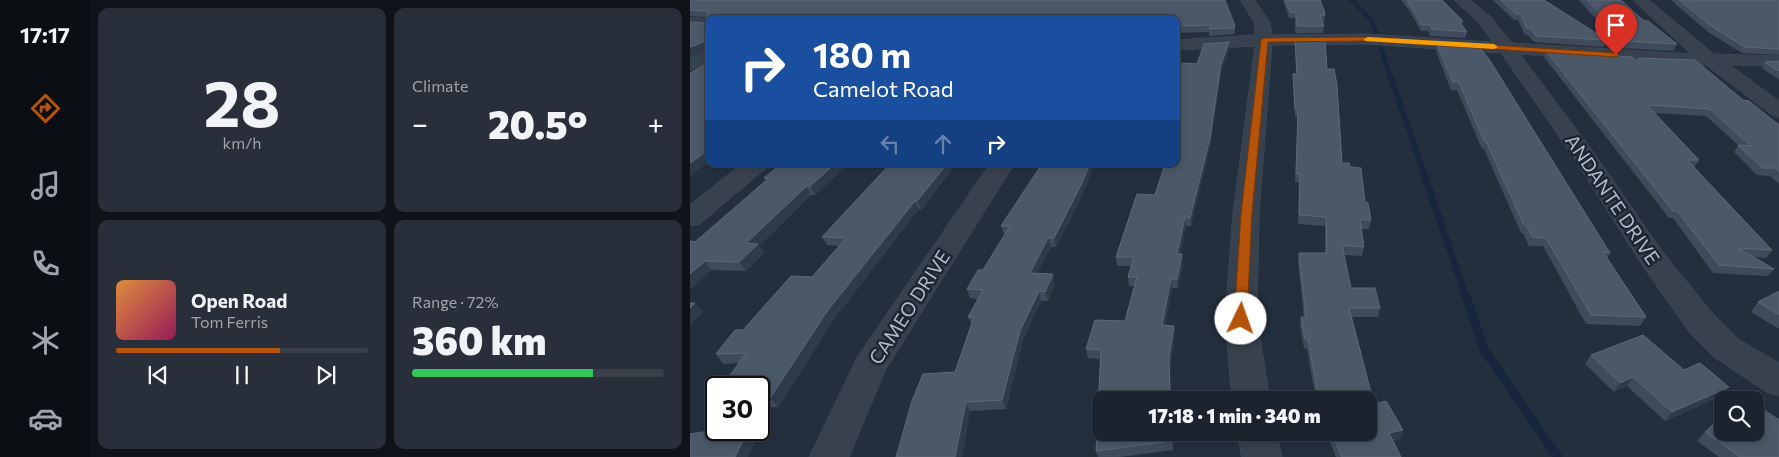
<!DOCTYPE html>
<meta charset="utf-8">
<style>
body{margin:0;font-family:Commissioner,sans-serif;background:#282f3a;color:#f1f3f6;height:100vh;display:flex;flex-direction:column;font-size:19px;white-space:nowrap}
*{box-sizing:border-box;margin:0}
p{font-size:16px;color:#a0a4aa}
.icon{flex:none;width:28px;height:28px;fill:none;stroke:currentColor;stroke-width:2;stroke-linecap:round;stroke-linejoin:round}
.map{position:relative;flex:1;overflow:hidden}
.sheet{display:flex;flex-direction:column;gap:8px;padding:8px;background:#0f1319;width:600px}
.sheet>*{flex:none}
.top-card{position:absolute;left:15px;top:15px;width:475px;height:152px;border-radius:10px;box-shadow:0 2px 8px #0003,0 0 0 1px #39404a;background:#1a4fa0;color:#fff;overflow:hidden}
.controls{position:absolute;left:1024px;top:391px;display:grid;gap:10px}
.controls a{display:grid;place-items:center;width:50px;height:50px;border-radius:10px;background:#1b232e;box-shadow:0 2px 8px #0003,0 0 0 1px #39404a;font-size:25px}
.speed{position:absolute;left:15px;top:376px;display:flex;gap:10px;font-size:25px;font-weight:700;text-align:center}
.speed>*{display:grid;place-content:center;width:65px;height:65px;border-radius:50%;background:#1b232e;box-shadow:0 2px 8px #0003,0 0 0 1px #39404a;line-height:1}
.speed .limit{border:2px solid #111;border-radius:8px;background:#fff;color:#111}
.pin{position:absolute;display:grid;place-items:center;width:42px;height:42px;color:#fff;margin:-51px -21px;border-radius:50% 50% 50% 0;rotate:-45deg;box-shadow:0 0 5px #0007}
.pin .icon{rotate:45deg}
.me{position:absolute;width:55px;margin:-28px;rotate:3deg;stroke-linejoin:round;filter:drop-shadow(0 0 4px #0008)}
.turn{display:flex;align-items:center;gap:18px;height:105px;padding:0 25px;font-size:22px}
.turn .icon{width:65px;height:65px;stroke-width:2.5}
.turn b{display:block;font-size:35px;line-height:42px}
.lanes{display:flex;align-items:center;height:48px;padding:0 25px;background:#0003;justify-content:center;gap:25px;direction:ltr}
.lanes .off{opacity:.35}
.big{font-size:38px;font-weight:800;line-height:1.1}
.sheet .card{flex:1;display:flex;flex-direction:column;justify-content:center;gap:8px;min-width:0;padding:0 18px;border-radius:10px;background:#282f3a}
.sheet .dial{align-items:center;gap:0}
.dial b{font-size:65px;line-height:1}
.song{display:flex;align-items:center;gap:15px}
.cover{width:60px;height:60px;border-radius:8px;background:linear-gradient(135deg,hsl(30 70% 55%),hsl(330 70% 35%))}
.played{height:5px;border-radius:2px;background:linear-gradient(90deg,#b45309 65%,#39404a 65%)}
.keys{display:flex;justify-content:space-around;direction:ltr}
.heat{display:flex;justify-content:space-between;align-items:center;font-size:28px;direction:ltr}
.charge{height:8px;border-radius:4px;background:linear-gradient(90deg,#34c759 72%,#39404a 0)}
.sheet .tiles{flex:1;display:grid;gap:8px;grid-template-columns:repeat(2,1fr)}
.trip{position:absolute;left:402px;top:391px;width:285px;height:50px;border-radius:10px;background:#1b232e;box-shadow:0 2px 8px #0003,0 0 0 1px #39404a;font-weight:800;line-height:50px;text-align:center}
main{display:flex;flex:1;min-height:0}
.dock{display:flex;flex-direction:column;width:90px;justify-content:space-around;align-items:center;background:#0b0e12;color:#a0a4aa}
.dock .icon{width:35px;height:35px}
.dock .active{color:#b45309}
.dock b{font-size:22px;color:#f1f3f6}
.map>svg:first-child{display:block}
</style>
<main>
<nav class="dock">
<b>17:17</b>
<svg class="icon active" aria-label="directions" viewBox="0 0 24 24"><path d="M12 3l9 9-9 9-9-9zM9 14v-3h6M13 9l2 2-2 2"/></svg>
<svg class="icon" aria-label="music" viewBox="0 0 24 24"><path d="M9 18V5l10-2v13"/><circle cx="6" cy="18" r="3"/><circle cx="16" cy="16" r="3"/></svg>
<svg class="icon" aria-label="phone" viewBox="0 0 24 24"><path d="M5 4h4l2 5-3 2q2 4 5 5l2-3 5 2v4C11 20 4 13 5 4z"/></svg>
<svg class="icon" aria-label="climate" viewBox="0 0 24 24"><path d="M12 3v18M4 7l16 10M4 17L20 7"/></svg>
<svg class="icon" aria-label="car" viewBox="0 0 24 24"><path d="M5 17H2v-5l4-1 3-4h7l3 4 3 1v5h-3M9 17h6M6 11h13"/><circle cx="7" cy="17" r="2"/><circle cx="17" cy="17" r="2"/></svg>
</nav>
<section class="sheet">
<div class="tiles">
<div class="card dial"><b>28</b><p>km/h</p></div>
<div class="card"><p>Climate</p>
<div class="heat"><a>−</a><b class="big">20.5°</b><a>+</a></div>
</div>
<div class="card">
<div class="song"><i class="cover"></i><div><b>Open Road</b><p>Tom Ferris</p></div></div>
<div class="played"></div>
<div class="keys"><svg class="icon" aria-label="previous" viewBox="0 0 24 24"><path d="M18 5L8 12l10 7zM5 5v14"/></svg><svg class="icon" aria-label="pause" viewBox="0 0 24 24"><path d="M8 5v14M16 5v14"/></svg><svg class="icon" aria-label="next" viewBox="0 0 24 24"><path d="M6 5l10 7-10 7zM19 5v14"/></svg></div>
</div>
<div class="card"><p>Range · 72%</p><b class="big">360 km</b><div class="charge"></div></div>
</div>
</section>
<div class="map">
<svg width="1089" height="457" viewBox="0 0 1089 457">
<rect width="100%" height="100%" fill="#242f3e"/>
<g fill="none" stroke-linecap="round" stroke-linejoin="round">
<path stroke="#17263c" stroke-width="4.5" d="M 661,0 L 682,21 L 686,33
M 691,48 L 700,76"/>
<path stroke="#17263c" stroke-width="5.5" d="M 700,75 L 734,173"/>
<path stroke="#17263c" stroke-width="7" d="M 733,171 L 776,297"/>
<path stroke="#17263c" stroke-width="9" d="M 776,296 L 794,350 L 868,457"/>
<g stroke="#414a57" stroke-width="1">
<path id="minor" d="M 551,0 L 565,0 L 580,23 L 582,35 L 676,34 L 803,42 L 788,22 L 764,0 L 780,0 L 800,16 L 822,43 L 1001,54 L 943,0 L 959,0 L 1024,54 L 1089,56 L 1089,66 L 1040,65 L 1089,101 L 1089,117 L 1082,115 L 1016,65 L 963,63 L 830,54 L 904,153 L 972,251 L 1024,315 L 1048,339 L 1089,363 L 1089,396 L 1076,392 L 1024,357 L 1000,333 L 952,265 L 884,158 L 811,53 L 676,44 L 582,45 L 569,213 L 567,319 L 580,400 L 542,400 L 535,319 L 543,213 L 565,46 L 486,50 L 486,40 L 565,35 L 564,23 Z
M 0,17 L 21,19 L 19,19 L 19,28 L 0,27 Z
M 19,50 L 19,62 L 0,70 L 0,58 Z
M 52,164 L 79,164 L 75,169 L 10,224 L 0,226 L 0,205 Z
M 300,164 L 324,164 L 195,371 L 159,457 L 119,457 L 168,356 Z
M 548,432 L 587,432 L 592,457 L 552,457 Z"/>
</g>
<use href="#minor" fill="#38414e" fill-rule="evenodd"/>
</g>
<path fill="#3f4b5c" d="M 0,0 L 535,0 L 545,26 L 545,32 L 544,34 L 519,36 L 519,32 L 486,33 L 486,19 L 19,19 L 19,59 L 17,55 L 16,50 L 0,56 L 0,22 L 15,23 L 17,17 L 0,16 Z
M 593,0 L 630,0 L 635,15 L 634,22 L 633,22 L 634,26 L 633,33 L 605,33 L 606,18 L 599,18 Z
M 711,0 L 752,0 L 773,21 L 772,26 L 777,32 L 775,38 L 740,36 L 738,31 L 731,31 L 719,10 Z
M 803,0 L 854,0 L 917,40 L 914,47 L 844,42 L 838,35 L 835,35 L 828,20 L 824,20 Z
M 889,0 L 931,0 L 954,21 L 987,44 L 983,51 L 932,48 Z
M 981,0 L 1089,0 L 1089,55 L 1052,53 L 1018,32 Z
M 605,40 L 637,69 L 652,163 L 660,167 L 675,202 L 681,220 L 679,229 L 672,229 L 674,247 L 672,256 L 654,255 L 661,288 L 690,308 L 688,317 L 662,317 L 684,404 L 713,430 L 710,439 L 703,441 L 711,457 L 646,457 L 636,432 L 679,432 L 679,400 L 626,400 L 617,349 L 614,348 L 610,326 L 611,317 L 614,317 L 608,262 L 609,253 L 635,253 L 635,226 L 608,224 L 609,182 L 605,182 L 608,117 L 605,117 L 603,81 L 603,74 L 606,74 Z
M 747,44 L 920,253 L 917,258 L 956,317 L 950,326 L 896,324 L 853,246 L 839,246 L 833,233 L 831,233 L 794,149 L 792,149 L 767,90 L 761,90 L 746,51 Z
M 539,49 L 531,72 L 520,146 L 501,226 L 496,226 L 490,254 L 492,254 L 493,263 L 488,288 L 482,288 L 475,325 L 485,335 L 480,367 L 481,400 L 411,400 L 411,432 L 482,432 L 483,450 L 430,457 L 408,457 L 406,451 L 410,359 L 398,358 L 396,349 L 435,321 L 444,286 L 439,286 L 438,277 L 441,266 L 427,266 L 426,257 L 465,195 L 507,64 Z
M 856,51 L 948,61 L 1053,100 L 1089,125 L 1089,184 L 1080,176 L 1067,175 L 1044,152 L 1048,145 L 1016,116 L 964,113 L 1009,160 L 1004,167 L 1082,250 L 1076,258 L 1064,257 L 1084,269 L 1078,276 L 1023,273 L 983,218 L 979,218 L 854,57 Z
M 1089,61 L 1089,80 L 1072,68 L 1075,62 Z
M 158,164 L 125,195 L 121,195 L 69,246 L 74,253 L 56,271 L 21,270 L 0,290 L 5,242 L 76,180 L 74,178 Z
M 266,164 L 231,210 L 229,209 L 144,319 L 88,407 L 69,408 L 69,388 L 49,363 L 33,364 L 26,354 L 53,330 L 122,277 L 149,246 L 137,245 L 132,237 Z
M 348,170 L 393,194 L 366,247 L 361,247 L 347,273 L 365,283 L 358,301 L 351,301 L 333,340 L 316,409 L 280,411 L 272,457 L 265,372 L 282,326 L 278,317 L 288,299 L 280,298 L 277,289 L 293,270 L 315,234 L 314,234 L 311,226 Z
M 1089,291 L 1089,329 L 1061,312 L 1068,302 Z
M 901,355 L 994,370 L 1031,396 L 975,421 L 937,386 L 924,392 L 895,364 Z
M 26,394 L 26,405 L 22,400 Z
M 1015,432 L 1089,457 L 1029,457 L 1007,441 Z"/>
<path fill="#2f3b4b" d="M 16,41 L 19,48 L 0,56 L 0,47 Z
M 539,42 L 539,49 L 531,72 L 520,146 L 501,226 L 500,218 L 531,64 Z
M 19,150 L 19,162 L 0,176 L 0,163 Z
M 145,164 L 158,164 L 125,195 L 120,186 Z
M 257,164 L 266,164 L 231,210 L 227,201 Z
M 400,164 L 405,164 L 393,194 L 366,247 L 364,238 Z
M 117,186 L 121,195 L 69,246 L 74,253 L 56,271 L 49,262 L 56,243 Z
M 225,201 L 229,209 L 144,319 L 88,407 L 80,398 L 138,310 Z
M 495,217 L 496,226 L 488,263 L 487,254 Z
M 358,238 L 361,247 L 342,282 L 340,273 Z
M 492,254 L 493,263 L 488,288 L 487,279 Z
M 15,261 L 21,270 L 0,290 L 0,274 Z
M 363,274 L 365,283 L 358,301 L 355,292 Z
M 481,279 L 482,288 L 473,335 L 472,325 Z
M 349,291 L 351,301 L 333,340 L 316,409 L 312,400 L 330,331 Z
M 5,303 L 13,312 L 0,326 L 0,308 Z
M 484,326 L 485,335 L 480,367 L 481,400 L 480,400 L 479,358 Z
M 943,377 L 937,386 L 924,392 L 930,383 Z
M 1039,387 L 1031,396 L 975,421 L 982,412 Z
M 276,402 L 280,411 L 272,457 L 265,457 Z
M 58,430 L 66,430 L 69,433 L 58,457 L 45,457 Z
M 713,430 L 710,439 L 696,442 L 699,433 Z"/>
<path fill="#4b5868" stroke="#5c6777" d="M 0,0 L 535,0 L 545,26 L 544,28 L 519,29 L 521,25 L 486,26 L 486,19 L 236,19 L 227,16 L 212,16 L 207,19 L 19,19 L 19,55 L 17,55 L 16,41 L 0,47 L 0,22 L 15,23 L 19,11 L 0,10 Z
M 595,0 L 630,0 L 634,10 L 635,15 L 630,16 L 634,26 L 606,26 L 606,12 L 600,12 Z
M 717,0 L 752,0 L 773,21 L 769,21 L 777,32 L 742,29 L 740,25 L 732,25 Z
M 811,0 L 854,0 L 917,40 L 846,36 L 841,28 L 837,28 L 830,14 L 826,14 Z
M 897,0 L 931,0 L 954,21 L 958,21 L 987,44 L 935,41 Z
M 989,0 L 1089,0 L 1089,49 L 1055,47 L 1021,26 Z
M 635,39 L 637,69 L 644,69 L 647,85 L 652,163 L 659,163 L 660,167 L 671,168 L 675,202 L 678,203 L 681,220 L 670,220 L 674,247 L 652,245 L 661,288 L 685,288 L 690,308 L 659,308 L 684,404 L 696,401 L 713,430 L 699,433 L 711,457 L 652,457 L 641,432 L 679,432 L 679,400 L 629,400 L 618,339 L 615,339 L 611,317 L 616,317 L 609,253 L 637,253 L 636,217 L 609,215 L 610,174 L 606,174 L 608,109 L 605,109 L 603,74 L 607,74 L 605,40 Z
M 539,42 L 531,64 L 520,138 L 500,218 L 495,217 L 487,254 L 492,254 L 487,279 L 481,279 L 472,325 L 484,326 L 479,358 L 480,400 L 411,400 L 411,432 L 481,432 L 481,441 L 406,451 L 411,350 L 396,349 L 405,320 L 435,321 L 447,277 L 438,277 L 444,257 L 426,257 L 447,194 L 465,195 L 475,164 L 486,164 L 486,78 L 491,63 L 507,64 L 514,44 Z
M 747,44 L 788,46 L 799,59 L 920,253 L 913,252 L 956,317 L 901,315 L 856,238 L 842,237 L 836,225 L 834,225 L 796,141 L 794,141 L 769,82 L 763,82 Z
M 856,51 L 942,57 L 948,61 L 949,58 L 1005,60 L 1053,100 L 1059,101 L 1089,125 L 1089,172 L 1085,168 L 1072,168 L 1048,145 L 1061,146 L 1020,109 L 957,105 L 1009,160 L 997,160 L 1082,250 L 1048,248 L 1084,269 L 1029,265 L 987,211 L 983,211 Z
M 1089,61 L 1089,71 L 1075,62 Z
M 19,62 L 19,150 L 0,163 L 0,73 Z
M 91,164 L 145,164 L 120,186 L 117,186 L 56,243 L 68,244 L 49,262 L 15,261 L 0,274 L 0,241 L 5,242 L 79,178 L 74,178 Z
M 200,164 L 257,164 L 227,201 L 225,201 L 138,310 L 80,398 L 69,399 L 69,388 L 31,388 L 56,353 L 26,354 L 45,330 L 53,330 L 101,276 L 122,277 L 156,238 L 132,237 Z
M 351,164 L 400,164 L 391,185 L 364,238 L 358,238 L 340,273 L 363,274 L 355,292 L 349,291 L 330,331 L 312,400 L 276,402 L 265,457 L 206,457 L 222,401 L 233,374 L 265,372 L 284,317 L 278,317 L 293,290 L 277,289 L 288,270 L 293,270 L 320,226 L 311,226 L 348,170 Z
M 1089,291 L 1089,315 L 1068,302 Z
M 0,303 L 5,303 L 0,308 Z
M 953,335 L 994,370 L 1010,363 L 1039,387 L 982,412 L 943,377 L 930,383 L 901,355 Z
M 26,394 L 26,400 L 22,400 Z
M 1055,397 L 1059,400 L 1052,400 Z
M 1065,404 L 1089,420 L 1089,457 L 1050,457 L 1015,432 L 1032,416 L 1032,432 L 1065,432 Z
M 26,430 L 58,430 L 45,457 L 0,457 L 0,434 Z"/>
<path fill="#b45309" stroke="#753606" d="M 676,37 L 926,53 L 930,55 L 926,57 L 676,41 L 578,42 L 562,213 L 557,319 L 556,323 L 546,323 L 544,319 L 551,213 L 571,40 L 574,38 Z"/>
<path fill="#f59e0b" d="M 678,37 L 804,44 L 808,47 L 804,49 L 675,41 L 674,39 Z"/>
<g text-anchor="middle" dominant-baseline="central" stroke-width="5" stroke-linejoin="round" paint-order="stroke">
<g font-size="19" fill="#b4bcc9" stroke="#1d2633">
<text transform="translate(923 199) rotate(56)">ANDANTE DRIVE</text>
<text transform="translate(219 307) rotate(-57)">CAMEO DRIVE</text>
</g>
</g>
</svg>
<div class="controls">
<a><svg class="icon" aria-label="search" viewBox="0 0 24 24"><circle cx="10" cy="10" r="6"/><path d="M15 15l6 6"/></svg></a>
</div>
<div class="speed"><div class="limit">30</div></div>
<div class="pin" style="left:926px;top:55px;background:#d93025"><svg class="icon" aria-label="arrive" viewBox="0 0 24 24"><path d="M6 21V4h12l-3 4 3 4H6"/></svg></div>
<svg class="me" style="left:551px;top:319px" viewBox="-20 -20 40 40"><circle r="19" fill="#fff"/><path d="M0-13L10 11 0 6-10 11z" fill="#b45309"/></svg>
<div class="trip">17:18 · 1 min · 340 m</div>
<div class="top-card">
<div class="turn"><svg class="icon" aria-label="right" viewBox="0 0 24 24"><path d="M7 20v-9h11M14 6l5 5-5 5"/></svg><div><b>180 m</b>Camelot Road</div></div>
<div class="lanes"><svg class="icon off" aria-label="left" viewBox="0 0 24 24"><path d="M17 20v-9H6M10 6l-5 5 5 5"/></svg><svg class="icon off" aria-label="ahead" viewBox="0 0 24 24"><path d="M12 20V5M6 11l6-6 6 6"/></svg><svg class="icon" aria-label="right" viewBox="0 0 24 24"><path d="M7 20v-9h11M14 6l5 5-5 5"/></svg></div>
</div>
</div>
</main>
